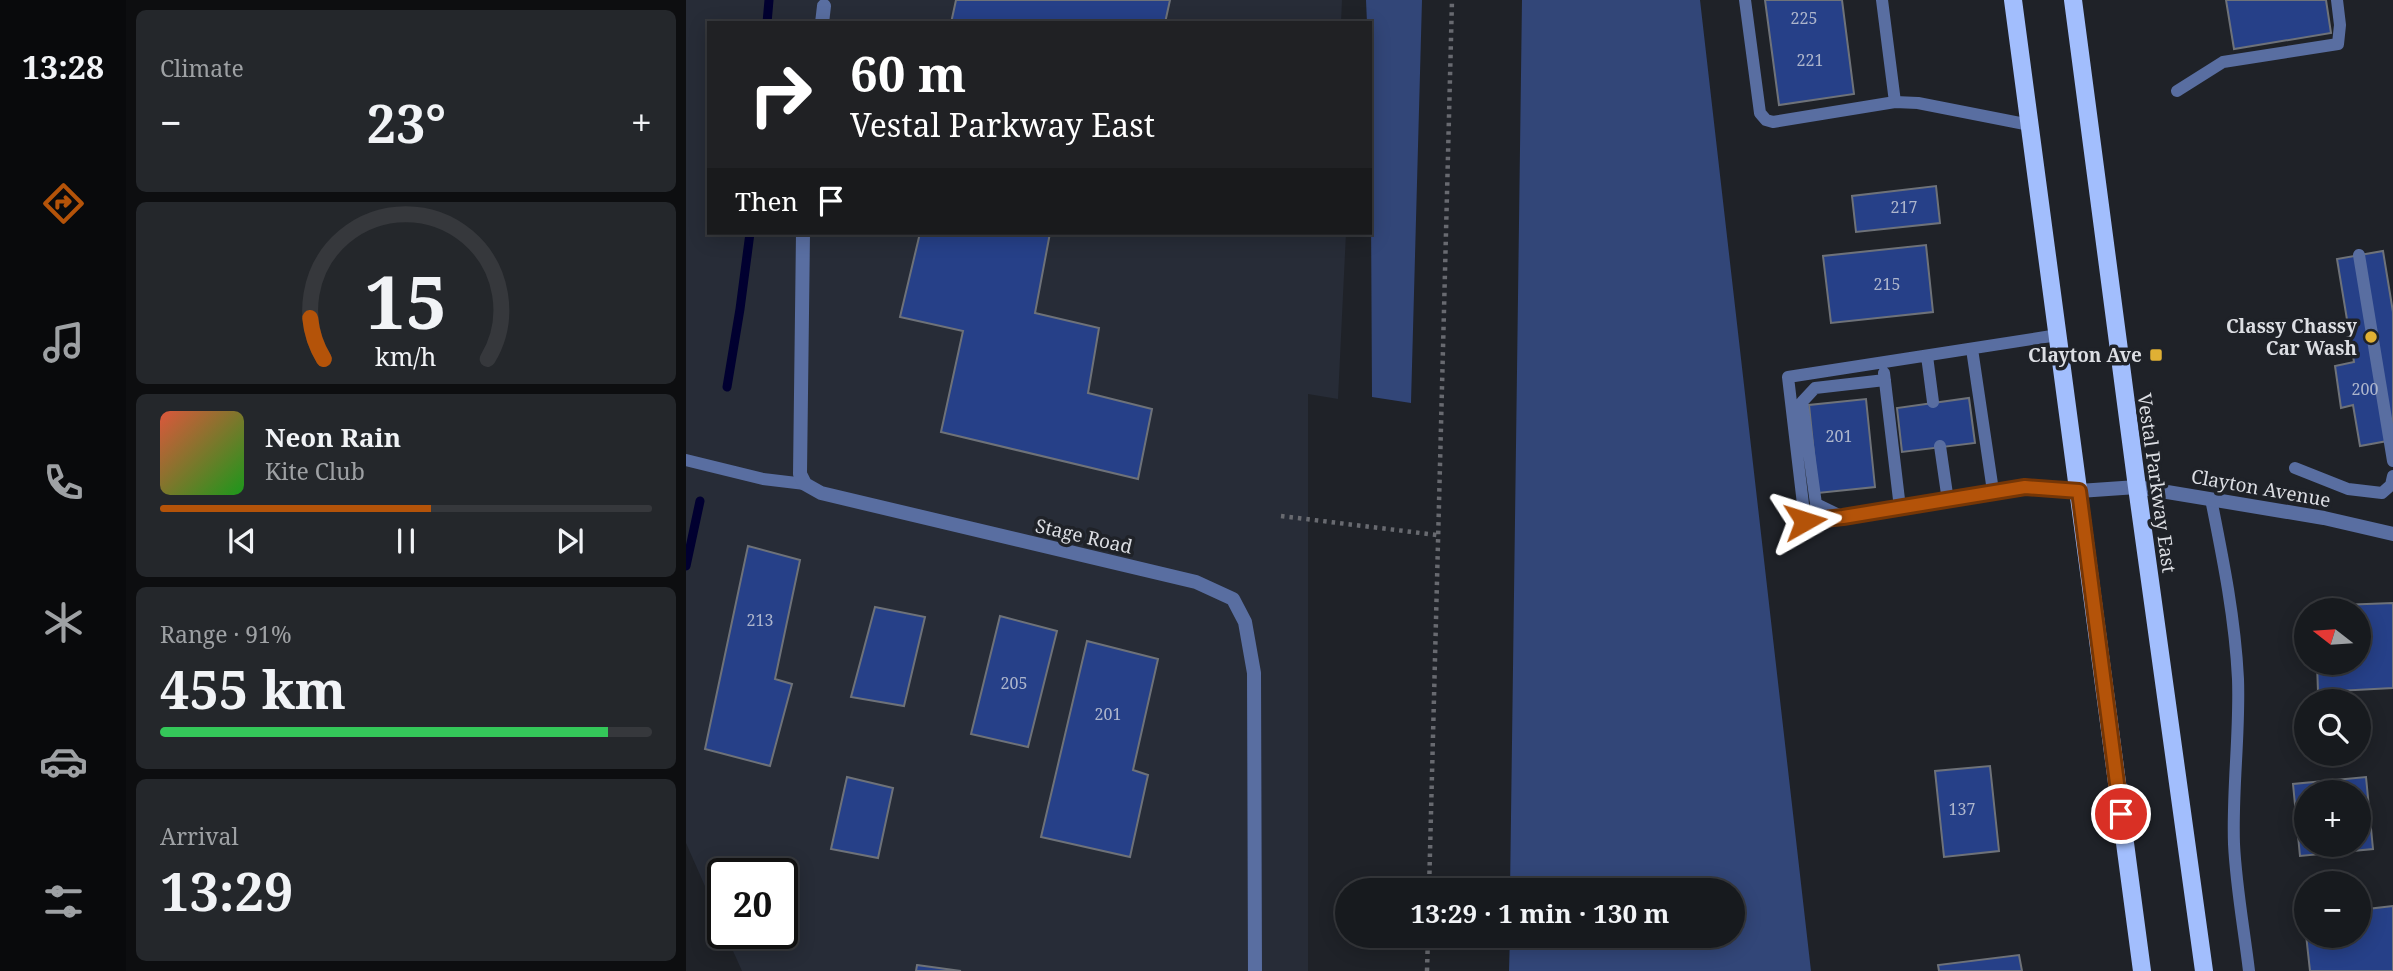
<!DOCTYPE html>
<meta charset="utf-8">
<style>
body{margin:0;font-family:"Noto Serif",serif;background:#24272b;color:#f1f3f6;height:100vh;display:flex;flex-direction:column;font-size:26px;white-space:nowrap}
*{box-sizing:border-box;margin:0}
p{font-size:23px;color:#9ea1a4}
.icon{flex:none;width:38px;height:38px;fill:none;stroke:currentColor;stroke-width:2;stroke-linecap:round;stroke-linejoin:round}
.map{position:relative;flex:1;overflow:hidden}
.drawer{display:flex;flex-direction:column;gap:10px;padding:10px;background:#0d0e10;width:560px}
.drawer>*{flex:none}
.guide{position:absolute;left:21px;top:21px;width:665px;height:214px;border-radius:0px;box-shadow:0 4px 18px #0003,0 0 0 2px #36383c;background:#202124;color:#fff;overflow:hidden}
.needle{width:46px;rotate:287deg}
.fabs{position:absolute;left:1608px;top:598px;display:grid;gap:14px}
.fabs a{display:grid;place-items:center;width:77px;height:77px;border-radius:50%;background:#171a1e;box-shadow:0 4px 18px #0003,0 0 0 2px #36383c;font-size:35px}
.speed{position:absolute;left:21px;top:858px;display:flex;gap:14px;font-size:35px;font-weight:700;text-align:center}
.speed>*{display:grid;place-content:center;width:91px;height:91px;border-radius:50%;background:#171a1e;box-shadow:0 4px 18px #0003,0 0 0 2px #36383c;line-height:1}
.speed .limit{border:4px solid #111;border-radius:10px;background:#fff;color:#111}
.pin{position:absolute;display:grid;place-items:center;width:60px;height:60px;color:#fff;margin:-30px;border:4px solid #fff;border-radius:50%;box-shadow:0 2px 7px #0007}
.me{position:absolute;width:77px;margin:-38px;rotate:84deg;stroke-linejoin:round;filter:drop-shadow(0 0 5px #0008)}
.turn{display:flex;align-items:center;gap:24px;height:147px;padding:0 28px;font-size:32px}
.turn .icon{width:91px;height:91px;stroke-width:2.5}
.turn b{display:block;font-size:49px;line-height:60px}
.then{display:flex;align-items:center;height:66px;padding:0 28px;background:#0003;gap:14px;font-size:26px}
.big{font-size:52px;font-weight:700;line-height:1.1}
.drawer .widget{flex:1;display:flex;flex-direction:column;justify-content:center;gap:10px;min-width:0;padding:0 24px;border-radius:10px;background:#24272b}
.drawer .dial{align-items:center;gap:0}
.dial svg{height:182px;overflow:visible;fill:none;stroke:#36383c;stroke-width:7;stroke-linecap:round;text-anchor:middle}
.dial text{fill:#f1f3f6;stroke:none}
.song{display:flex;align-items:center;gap:21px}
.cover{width:84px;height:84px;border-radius:10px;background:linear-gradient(135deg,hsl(10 70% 55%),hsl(120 70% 35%))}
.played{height:7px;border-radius:4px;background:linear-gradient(90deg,#b45309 55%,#36383c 55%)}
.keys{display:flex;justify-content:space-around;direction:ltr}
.heat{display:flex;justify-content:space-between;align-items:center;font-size:38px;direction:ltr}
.charge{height:10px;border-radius:5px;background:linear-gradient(90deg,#34c759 91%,#36383c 0)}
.trip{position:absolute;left:649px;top:878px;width:410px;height:70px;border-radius:35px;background:#171a1e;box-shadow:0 4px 18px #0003,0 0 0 2px #36383c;font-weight:700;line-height:70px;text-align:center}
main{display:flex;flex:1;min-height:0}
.dock{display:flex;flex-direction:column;width:126px;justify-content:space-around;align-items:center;background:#090a0c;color:#9ea1a4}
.dock .icon{width:49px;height:49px}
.dock .current{color:#b45309}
.dock b{font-size:32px;color:#f1f3f6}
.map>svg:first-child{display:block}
</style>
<main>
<nav class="dock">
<b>13:28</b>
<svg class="icon current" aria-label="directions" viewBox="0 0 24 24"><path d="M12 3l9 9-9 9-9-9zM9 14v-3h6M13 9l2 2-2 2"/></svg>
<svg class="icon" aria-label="music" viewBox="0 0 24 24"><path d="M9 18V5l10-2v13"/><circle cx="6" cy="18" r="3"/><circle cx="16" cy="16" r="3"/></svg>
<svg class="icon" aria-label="phone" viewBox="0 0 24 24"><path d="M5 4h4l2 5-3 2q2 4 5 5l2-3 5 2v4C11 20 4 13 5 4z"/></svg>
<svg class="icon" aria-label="climate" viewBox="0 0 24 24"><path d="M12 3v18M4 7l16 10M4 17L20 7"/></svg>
<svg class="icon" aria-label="car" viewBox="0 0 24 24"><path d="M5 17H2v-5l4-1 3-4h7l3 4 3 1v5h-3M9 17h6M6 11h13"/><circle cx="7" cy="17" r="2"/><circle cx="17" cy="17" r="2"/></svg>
<svg class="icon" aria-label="filters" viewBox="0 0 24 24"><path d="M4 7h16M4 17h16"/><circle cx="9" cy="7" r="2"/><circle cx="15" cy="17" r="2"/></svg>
</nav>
<section class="drawer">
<div class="widget"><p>Climate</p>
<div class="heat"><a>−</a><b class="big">23°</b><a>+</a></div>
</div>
<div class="widget dial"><svg viewBox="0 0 100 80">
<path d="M14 69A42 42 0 1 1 86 69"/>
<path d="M14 69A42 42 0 0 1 8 51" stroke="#b45309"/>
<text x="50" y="56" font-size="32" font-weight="700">15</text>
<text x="50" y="72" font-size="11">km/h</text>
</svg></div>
<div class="widget">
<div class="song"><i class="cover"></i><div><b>Neon Rain</b><p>Kite Club</p></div></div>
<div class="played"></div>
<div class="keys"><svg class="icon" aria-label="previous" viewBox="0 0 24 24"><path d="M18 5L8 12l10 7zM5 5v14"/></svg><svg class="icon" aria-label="pause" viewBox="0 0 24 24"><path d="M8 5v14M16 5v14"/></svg><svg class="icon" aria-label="next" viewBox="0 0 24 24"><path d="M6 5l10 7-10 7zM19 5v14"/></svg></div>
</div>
<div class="widget"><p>Range · 91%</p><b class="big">455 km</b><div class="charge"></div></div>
<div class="widget"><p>Arrival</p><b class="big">13:29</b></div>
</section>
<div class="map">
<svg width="1707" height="971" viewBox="0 0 1707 971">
<rect width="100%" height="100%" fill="#1f2228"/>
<path fill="#272c37" d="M 0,0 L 656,0 L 655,23 L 23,23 L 23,233 L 660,233 L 652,399 L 622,394 L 622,971 L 56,971 L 39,933 L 96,933 L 96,873 L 37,873 L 37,927 L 0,843 Z"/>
<path fill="#324678" d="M 680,0 L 736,0 L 725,403 L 686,397 L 684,23 L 681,23 Z
M 836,0 L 1014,0 L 1125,971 L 823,971 L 824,936 L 1046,936 L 1046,891 L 824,891 Z"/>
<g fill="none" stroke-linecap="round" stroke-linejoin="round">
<path stroke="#010030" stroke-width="9" d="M 81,23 L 83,0
M 41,387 L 54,309 L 64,233
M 0,566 L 14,501"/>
</g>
<path fill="#264088" stroke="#6e7279" stroke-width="2" fill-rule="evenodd" d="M 270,0 L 484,0 L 479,23 L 265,23 Z
M 1079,0 L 1156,0 L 1168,94 L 1093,105 Z
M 1540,0 L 1640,0 L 1645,33 L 1548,49 Z
M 1250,186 L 1254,223 L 1170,232 L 1166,196 Z
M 234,233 L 364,233 L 349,313 L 413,328 L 402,393 L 466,409 L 452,479 L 255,432 L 277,331 L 214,317 Z
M 1240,245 L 1247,312 L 1145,323 L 1137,256 Z
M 1697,251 L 1707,312 L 1707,440 L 1674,446 L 1667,405 L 1655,408 L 1649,366 L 1668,362 L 1651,259 Z
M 1283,398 L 1289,443 L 1216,452 L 1211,408 Z
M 1180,399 L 1189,487 L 1132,493 L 1123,405 Z
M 62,546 L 114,560 L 89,679 L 106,684 L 84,766 L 19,749 Z
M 1707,603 L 1707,688 L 1632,692 L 1631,663 L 1673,663 L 1673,611 L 1628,611 L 1628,606 Z
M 189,607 L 239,617 L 218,706 L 165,697 Z
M 314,616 L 371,631 L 342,747 L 285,734 Z
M 401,641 L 472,659 L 447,770 L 462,775 L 444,857 L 355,837 Z
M 1304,766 L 1313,851 L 1258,857 L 1249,771 Z
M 161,777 L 207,788 L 192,858 L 145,849 Z
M 1680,777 L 1687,849 L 1614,856 L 1607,784 ZM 1620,793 L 1673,793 L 1673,845 L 1620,845 Z
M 1707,906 L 1707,971 L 1624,971 L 1618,916 L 1620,915 L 1620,936 L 1673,936 L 1673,910 Z
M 1333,955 L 1336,971 L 1253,971 L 1252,965 Z
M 231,965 L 275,971 L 230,971 Z"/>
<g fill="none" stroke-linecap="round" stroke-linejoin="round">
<path stroke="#686a70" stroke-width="4.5" stroke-dasharray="3.5 5" stroke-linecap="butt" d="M 595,516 L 751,535
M 743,891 L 766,0
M 741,971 L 742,936"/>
<path stroke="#596ea1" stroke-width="12" d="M 1059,0 L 1074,113 L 1080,120 L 1087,122 L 1209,102 L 1232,103 L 1344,125
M 1196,0 L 1209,102
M 1491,91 L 1537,62 L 1652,44 L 1654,25 L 1651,0
M 1673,255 L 1707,461
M 1372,335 L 1102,377 L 1119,521 L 1157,517 L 1339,487 L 1393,491
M 1286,349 L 1307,491
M 1241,356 L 1247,402
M 1198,373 L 1214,508
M 1254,446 L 1262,501
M 0,460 L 77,479 L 119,484
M 1609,468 L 1662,489 L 1696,493 L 1705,485 L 1707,476
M 1525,499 C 1537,559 1549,618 1552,679 C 1554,734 1546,789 1548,844 C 1550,886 1558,929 1563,971
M 1157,517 L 1130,504 L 1116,402 L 1129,388 L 1199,380"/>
<path stroke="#596ea1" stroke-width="14" d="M 136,23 L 138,6
M 117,233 L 114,474 L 119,484 L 135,493 L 510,582 L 547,599 L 559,622 L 568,673 L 569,971
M 1393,491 L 1451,487 L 1638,518 L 1707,534"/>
<path stroke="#a2befd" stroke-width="18" d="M 1327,0 L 1456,971
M 1387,0 L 1451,487 L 1518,971"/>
</g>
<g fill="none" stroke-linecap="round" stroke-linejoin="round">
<g stroke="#753606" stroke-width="18">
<path id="route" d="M 1119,521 L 1157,517 L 1339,487 L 1393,491 L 1435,814"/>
</g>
<use href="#route" stroke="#b45309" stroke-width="12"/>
</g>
<g fill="#e0b034" stroke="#1f2228" stroke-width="2.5">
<circle cx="1685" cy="337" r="7"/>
<rect x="1463" y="348" width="14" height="14" rx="3.5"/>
</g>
<g text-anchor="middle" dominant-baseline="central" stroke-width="7" stroke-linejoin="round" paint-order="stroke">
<g font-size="16" fill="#aeb6cc">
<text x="1118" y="18">225</text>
<text x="1124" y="60">221</text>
<text x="1218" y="207">217</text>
<text x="1201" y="284">215</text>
<text x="1679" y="389">200</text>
<text x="1153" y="436">201</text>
<text x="74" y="620">213</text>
<text x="328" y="683">205</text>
<text x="422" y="714">201</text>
<text x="1276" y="809">137</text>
</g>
<g font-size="19" font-weight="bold" fill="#dcdee3" stroke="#1f2228" text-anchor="end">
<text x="1671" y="326">Classy Chassy<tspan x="1671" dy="22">Car Wash</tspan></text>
<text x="1456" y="355">Clayton Ave</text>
</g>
<g font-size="19" fill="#dcdee3" stroke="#1f2228">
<text transform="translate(1471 483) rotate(82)">Vestal Parkway East</text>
<text transform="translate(1575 488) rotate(10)">Clayton Avenue</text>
<text transform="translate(398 536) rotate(13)">Stage Road</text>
</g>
</g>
</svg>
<div class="fabs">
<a><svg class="needle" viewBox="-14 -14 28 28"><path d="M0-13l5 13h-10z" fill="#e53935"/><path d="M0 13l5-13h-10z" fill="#9ea1a4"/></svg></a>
<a><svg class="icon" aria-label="search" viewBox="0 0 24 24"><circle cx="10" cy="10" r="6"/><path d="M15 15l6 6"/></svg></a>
<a>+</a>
<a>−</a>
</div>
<div class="speed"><div class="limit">20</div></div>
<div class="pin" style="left:1435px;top:814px;background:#d93025"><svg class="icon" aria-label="arrive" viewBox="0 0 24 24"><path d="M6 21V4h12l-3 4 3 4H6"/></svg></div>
<svg class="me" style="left:1119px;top:521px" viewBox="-20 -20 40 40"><path d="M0-17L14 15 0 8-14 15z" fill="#b45309" stroke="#fff" stroke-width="4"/></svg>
<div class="trip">13:29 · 1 min · 130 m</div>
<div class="guide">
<div class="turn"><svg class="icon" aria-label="right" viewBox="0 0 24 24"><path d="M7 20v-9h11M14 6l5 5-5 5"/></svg><div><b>60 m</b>Vestal Parkway East</div></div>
<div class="then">Then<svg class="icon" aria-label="arrive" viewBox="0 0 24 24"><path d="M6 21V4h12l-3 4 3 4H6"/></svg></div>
</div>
</div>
</main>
